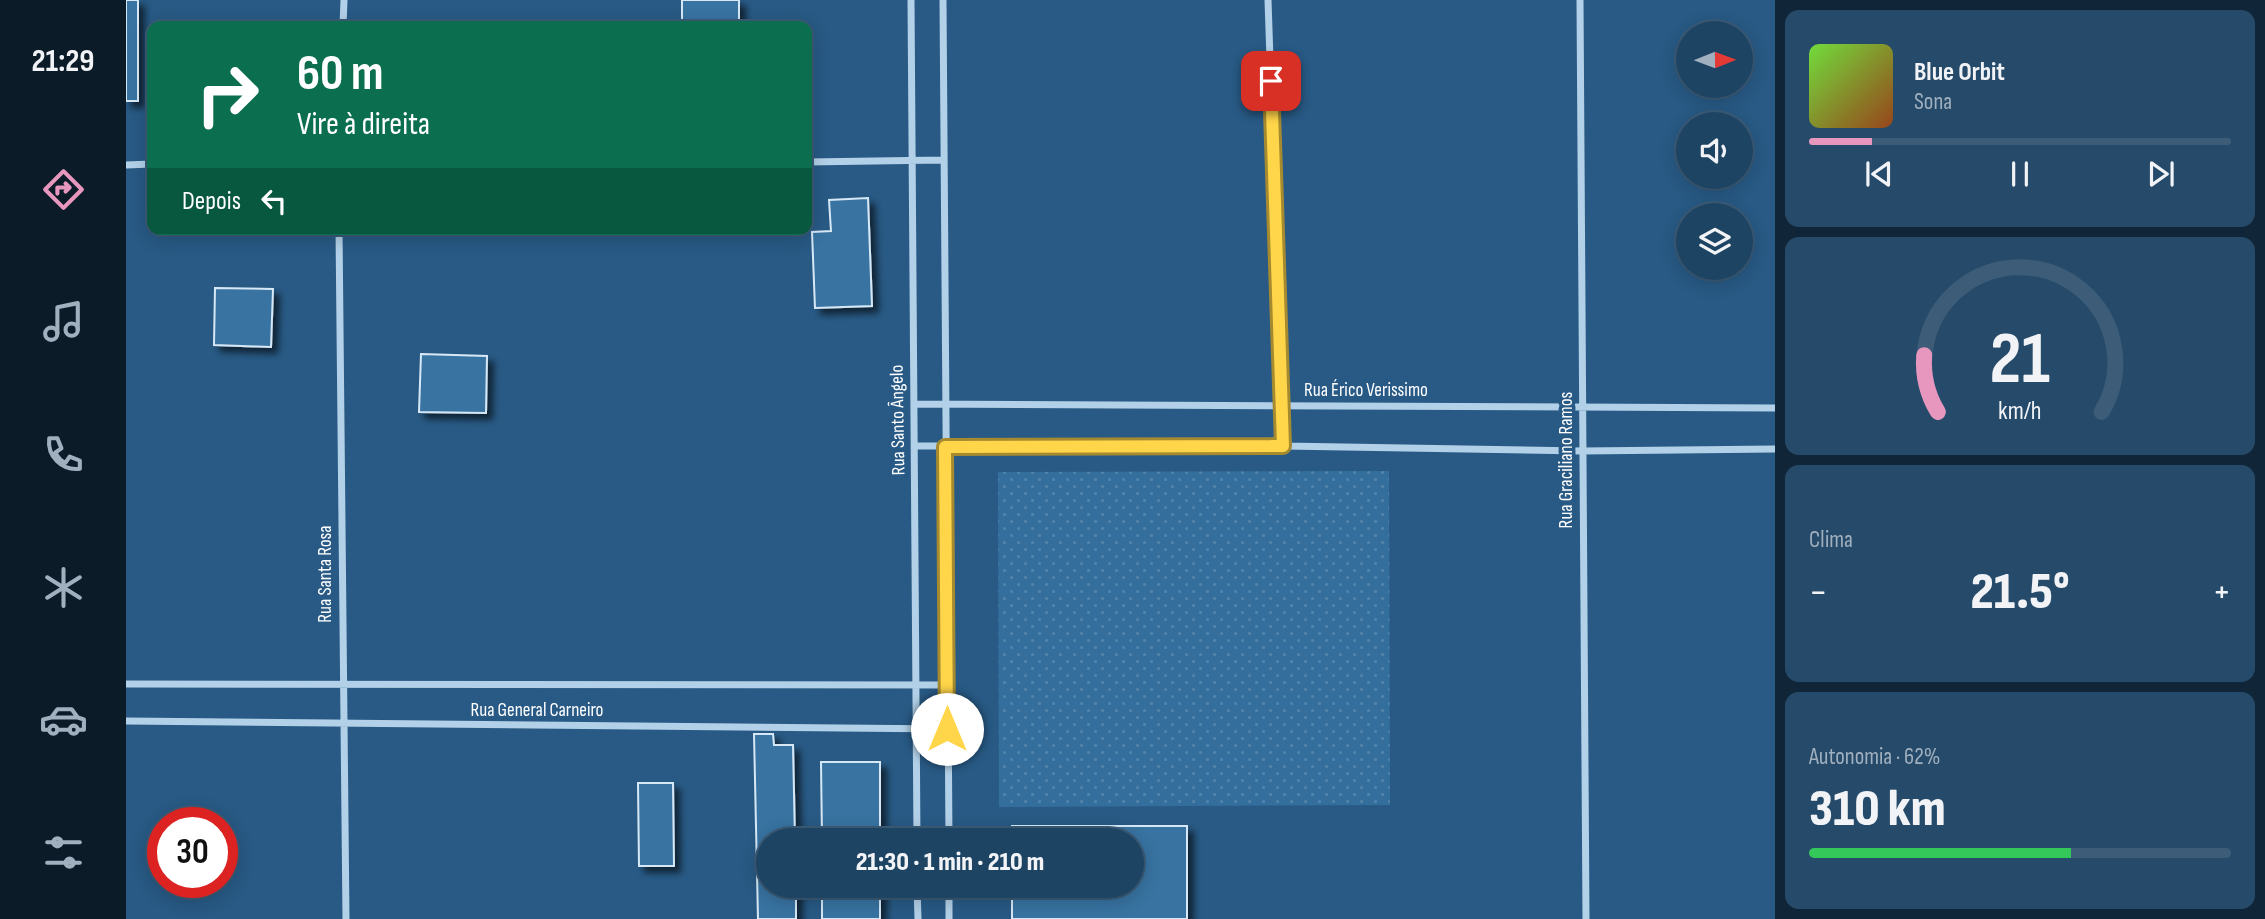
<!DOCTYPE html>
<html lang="pt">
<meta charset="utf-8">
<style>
body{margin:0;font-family:"Sofia Sans Condensed",sans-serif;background:#264b6a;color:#f1f3f6;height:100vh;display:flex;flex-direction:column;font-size:26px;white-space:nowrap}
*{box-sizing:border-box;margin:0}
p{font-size:23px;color:#a1b0bf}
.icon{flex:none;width:38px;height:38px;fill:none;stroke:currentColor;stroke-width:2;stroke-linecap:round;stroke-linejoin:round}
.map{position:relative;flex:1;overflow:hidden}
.panel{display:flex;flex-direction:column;gap:10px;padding:10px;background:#102537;width:490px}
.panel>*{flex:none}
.hud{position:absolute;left:21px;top:21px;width:665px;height:214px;border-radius:14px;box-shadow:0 4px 18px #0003,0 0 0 2px #3c5c78;background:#0b6e4f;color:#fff;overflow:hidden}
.needle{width:46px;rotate:89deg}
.buttons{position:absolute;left:1550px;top:21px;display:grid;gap:14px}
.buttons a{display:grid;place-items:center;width:77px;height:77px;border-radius:50%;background:#1e4464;box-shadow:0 4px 18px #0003,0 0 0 2px #3c5c78;font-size:35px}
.speed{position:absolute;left:21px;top:807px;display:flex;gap:14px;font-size:35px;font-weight:700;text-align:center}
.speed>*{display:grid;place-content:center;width:91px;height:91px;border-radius:50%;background:#1e4464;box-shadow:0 4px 18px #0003,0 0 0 2px #3c5c78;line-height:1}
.speed .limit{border:10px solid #d22;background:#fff;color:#111}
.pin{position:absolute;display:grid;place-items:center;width:60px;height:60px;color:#fff;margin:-30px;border-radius:14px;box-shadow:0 4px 10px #0006}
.me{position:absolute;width:77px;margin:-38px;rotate:0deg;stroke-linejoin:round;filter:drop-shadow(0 0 5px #0008)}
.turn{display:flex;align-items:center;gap:24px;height:147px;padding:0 35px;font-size:32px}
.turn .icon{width:91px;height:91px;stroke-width:2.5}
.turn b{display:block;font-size:49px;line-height:60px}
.then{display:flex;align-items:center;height:66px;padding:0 35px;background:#0003;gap:14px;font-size:26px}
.big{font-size:52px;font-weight:800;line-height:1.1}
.panel .card{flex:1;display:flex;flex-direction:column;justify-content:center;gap:10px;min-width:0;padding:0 24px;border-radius:14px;background:#264b6a}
.panel .dial{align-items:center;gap:0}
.dial svg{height:182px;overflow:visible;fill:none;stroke:#3c5c78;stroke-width:7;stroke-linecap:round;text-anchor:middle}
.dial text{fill:#f1f3f6;stroke:none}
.song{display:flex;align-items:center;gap:21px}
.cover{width:84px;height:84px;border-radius:10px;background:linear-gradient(135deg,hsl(100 70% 55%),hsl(20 70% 35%))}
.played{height:7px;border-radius:4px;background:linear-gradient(90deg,#e797bd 15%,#3c5c78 15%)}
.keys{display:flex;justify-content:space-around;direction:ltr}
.heat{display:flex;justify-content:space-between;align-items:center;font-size:38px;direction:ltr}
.charge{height:10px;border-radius:5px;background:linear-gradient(90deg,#34c759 62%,#3c5c78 0)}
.trip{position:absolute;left:630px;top:828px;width:388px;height:70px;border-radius:35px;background:#1e4464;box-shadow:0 4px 18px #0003,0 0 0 2px #3c5c78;font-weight:800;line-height:70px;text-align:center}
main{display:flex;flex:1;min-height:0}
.dock{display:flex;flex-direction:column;width:126px;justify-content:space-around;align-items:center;background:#0c1b28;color:#a1b0bf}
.dock .icon{width:49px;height:49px}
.dock .selected{color:#e797bd}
.dock b{font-size:32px;color:#f1f3f6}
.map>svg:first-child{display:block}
</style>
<main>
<nav class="dock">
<b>21:29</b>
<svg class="icon selected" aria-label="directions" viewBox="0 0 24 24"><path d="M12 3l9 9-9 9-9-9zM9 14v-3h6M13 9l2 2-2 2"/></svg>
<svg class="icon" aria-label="music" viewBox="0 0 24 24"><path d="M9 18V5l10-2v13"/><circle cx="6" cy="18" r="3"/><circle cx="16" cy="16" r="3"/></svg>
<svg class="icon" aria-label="phone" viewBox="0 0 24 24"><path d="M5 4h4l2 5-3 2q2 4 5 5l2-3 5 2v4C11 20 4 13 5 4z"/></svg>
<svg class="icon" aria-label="climate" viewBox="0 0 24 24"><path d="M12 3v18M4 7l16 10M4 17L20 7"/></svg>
<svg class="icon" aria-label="car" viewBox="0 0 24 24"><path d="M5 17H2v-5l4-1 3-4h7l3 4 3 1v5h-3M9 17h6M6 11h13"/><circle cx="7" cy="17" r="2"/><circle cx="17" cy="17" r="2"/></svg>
<svg class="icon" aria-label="filters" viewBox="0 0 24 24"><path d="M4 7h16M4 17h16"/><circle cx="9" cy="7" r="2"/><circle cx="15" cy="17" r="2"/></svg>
</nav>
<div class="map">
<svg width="1649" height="919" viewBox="0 0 1649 919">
<defs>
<pattern id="park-dots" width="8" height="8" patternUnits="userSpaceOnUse" patternTransform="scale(1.75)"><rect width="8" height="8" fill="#336e9c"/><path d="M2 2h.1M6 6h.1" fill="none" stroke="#5284ab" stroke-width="1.8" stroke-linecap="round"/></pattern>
<filter id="shadow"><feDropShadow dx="6" dy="6" stdDeviation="3.5" flood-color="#0009"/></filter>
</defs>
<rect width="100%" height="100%" fill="#285a85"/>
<path fill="url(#park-dots)" d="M 1263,471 L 1264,805 L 873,807 L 872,472 Z"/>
<path fill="#3973a1" stroke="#d6e8f6" stroke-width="2" filter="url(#shadow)" d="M 0,0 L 12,0 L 12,101 L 0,101 Z
M 556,0 L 613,0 L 613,26 L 556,26 Z
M 742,198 L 746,306 L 689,308 L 686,232 L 705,231 L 703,200 Z
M 89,288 L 147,289 L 145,347 L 88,345 Z
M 295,354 L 361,356 L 360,413 L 293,412 Z
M 628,734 L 647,734 L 648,745 L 667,745 L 669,840 L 642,840 L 642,886 L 670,886 L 670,919 L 632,919 Z
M 695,762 L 754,762 L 754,840 L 696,840 Z
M 512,783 L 547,783 L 548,866 L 513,866 Z
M 886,826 L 1061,826 L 1061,919 L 886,919 L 886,886 L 1006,886 L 1006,840 L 886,840 Z
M 696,886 L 754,886 L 754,919 L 696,919 Z"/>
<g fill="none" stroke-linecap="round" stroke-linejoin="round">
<path stroke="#b2d0e7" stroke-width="7" d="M 785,0 L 791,840
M 817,0 L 823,840
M 1142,0 L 1157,446
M 1454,0 L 1460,919
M 217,26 L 218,0
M 681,162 L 816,160
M 0,165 L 26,164
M 213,229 L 220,919
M 788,404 L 1649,408
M 789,446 L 1157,446 L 1456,451 L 1649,449
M 0,684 L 821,685
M 0,721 L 822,729
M 791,886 L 792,919
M 823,886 L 823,919"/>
</g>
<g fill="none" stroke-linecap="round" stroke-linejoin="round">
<g stroke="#a68a30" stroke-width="18">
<path id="route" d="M 821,729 L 819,447 L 1157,446 L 1145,81"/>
</g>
<use href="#route" stroke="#ffd54a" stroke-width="12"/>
</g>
<g text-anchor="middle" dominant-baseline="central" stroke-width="7" stroke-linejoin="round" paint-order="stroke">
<g font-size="19" fill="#fff" stroke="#285a85">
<text x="1240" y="390">Rua Érico Verissimo</text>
<text transform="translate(772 420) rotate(-91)">Rua Santo Ângelo</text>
<text transform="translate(1440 460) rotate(-90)">Rua Graciliano Ramos</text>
<text transform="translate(199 574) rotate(-90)">Rua Santa Rosa</text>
<text x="411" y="710">Rua General Carneiro</text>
</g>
</g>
</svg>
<div class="buttons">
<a><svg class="needle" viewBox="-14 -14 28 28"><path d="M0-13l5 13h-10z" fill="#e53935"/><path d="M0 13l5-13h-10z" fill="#a1b0bf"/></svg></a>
<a><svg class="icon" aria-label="sound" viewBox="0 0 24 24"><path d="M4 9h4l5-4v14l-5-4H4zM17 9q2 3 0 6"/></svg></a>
<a><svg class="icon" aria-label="layers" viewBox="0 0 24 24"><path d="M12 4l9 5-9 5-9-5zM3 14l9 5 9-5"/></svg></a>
</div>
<div class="speed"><div class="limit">30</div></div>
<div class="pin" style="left:1145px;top:81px;background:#d93025"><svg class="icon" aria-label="arrive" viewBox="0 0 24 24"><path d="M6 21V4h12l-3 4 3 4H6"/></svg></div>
<svg class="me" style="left:821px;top:729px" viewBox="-20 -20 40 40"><circle r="19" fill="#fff"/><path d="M0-13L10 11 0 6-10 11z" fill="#ffd54a"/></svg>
<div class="trip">21:30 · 1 min · 210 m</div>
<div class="hud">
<div class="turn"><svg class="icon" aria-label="right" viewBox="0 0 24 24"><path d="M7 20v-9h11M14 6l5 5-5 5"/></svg><div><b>60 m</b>Vire à direita</div></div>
<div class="then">Depois<svg class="icon" aria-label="left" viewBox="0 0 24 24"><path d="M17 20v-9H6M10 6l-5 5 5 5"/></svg></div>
</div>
</div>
<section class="panel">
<div class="card">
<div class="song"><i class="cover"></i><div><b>Blue Orbit</b><p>Sona</p></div></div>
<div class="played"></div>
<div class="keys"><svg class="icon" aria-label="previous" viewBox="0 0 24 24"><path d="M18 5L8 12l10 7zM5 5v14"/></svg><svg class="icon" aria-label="pause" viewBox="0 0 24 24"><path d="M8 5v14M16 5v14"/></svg><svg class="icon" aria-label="next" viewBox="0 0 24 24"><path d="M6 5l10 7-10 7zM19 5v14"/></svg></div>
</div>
<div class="card dial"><svg viewBox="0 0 100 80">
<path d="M14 69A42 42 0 1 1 86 69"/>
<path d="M14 69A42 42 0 0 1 8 44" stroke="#e797bd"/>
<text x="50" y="56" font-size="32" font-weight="700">21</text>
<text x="50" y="72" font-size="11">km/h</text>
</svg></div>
<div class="card"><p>Clima</p>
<div class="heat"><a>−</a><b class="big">21.5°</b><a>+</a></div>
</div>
<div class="card"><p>Autonomia · 62%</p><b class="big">310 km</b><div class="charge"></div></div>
</section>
</main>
